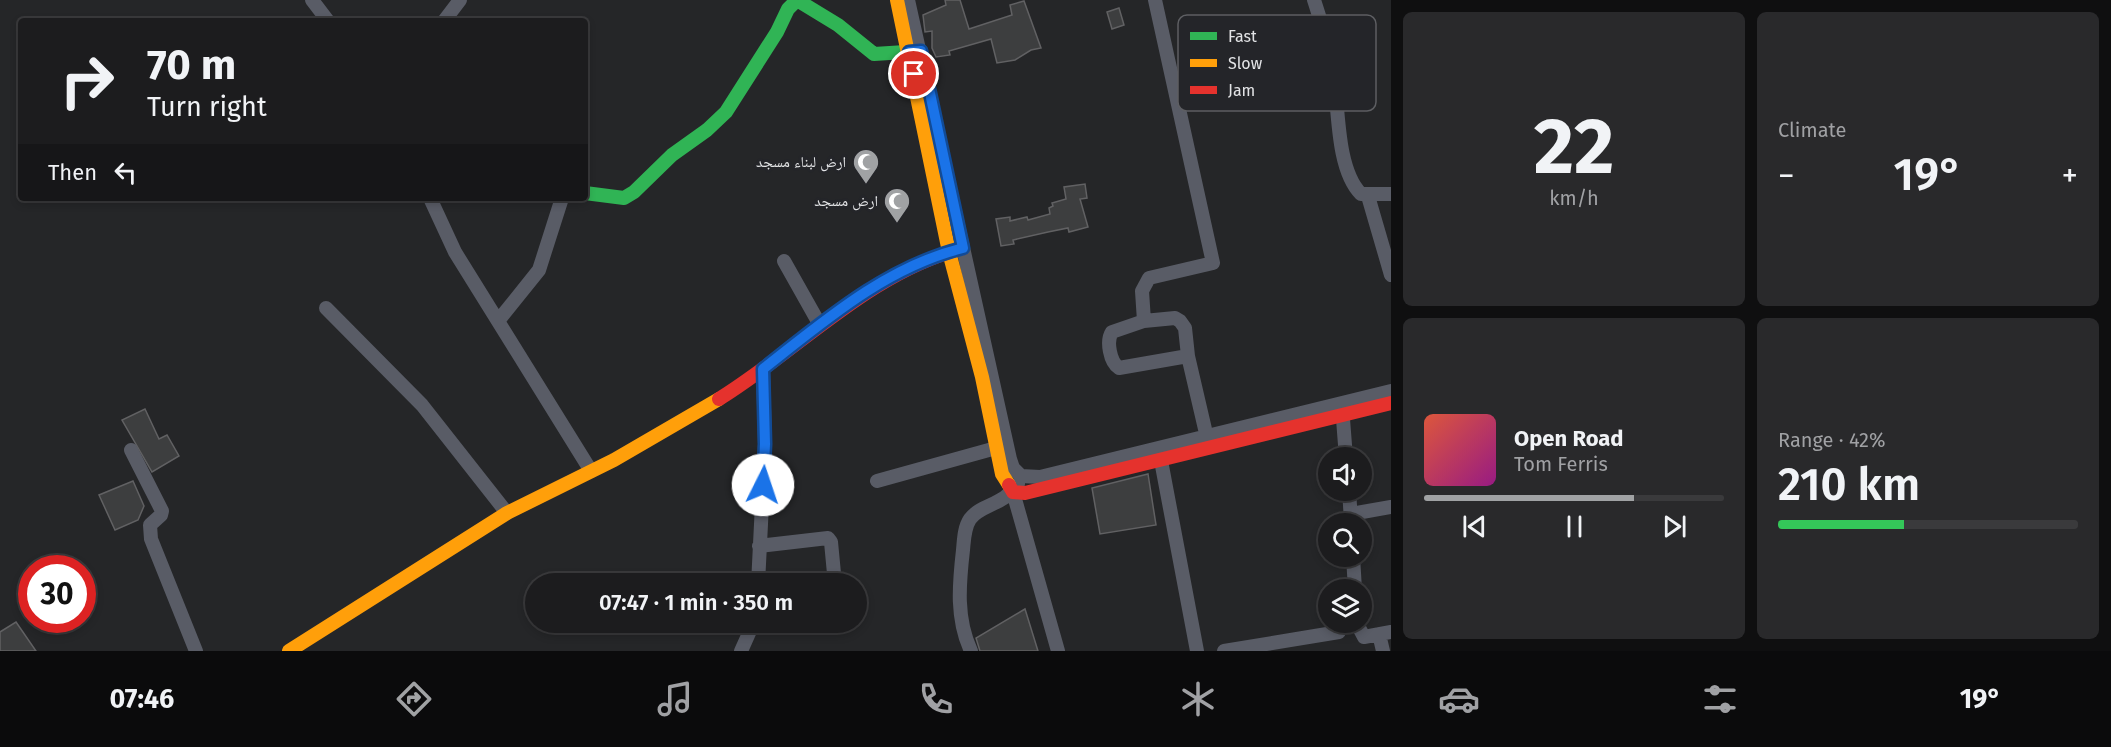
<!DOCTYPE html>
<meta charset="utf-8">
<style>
body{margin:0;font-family:"Fira Sans","Noto Naskh Arabic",sans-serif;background:#29292b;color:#f1f3f6;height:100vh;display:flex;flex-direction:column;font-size:22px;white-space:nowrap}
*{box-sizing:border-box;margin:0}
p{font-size:20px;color:#a0a1a4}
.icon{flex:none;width:33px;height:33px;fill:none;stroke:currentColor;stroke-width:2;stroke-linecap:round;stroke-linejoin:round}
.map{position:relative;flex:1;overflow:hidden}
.panel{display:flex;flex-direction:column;gap:12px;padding:12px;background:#0f0f10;width:720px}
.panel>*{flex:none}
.guide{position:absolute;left:18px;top:18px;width:570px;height:183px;border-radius:6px;box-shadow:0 3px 9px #0003,0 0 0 2px #3a3a3c;background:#1c1c1e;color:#f1f3f6;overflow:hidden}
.tools{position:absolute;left:1318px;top:447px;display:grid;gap:12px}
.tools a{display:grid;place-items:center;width:54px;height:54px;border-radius:50%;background:#1c1c1e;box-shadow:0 3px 9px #0003,0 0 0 2px #3a3a3c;font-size:30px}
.speed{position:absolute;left:18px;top:555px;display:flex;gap:12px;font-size:30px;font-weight:700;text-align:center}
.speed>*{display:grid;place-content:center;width:78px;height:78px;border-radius:50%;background:#1c1c1e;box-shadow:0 3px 9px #0003,0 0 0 2px #3a3a3c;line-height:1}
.speed .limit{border:9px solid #d22;background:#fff;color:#111}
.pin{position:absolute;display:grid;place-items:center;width:51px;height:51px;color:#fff;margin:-26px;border:3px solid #fff;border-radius:50%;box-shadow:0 2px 6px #0007}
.me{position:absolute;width:66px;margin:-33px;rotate:4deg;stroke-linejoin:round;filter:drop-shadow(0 0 4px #0008)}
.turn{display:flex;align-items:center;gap:21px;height:126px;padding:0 30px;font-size:27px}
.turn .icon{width:78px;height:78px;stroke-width:2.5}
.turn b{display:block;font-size:42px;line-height:51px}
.then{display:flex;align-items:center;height:57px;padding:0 30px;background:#0003;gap:12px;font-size:22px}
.big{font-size:45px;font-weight:600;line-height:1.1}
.panel .card{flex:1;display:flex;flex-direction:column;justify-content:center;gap:9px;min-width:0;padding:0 21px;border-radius:9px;background:#29292b}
.panel .dial{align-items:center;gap:0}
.dial b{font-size:78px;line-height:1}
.song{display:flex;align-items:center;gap:18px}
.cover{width:72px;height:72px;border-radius:9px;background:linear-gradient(135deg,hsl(10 70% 55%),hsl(310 70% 35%))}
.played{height:6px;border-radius:3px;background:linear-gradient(90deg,#a0a2a4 70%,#3a3a3c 70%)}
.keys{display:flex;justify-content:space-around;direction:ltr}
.heat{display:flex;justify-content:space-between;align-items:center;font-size:33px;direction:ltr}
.charge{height:9px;border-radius:4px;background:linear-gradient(90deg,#34c759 42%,#3a3a3c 0)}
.panel .tiles{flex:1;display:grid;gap:12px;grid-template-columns:repeat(2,1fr)}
.trip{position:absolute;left:525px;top:573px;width:342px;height:60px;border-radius:30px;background:#1c1c1e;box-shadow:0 3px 9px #0003,0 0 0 2px #3a3a3c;font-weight:600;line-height:60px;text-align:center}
.tabs{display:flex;height:96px;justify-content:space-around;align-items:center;background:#0b0b0c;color:#a0a1a4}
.tabs .icon{width:42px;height:42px}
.tabs .on{color:#a0a2a4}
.tabs b{font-size:27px;color:#f1f3f6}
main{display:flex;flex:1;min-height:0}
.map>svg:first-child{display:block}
</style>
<main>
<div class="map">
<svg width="1391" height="651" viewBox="0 0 1391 651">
<rect width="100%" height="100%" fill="#252628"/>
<path fill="#3d3e3f" stroke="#616163" stroke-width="1.5" d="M 945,0 L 960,0 L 969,29 L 1012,15 L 1010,5 L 1024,1 L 1041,48 L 1031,50 L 1015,60 L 997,63 L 991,39 L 949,51 L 950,55 L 936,57 L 932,48 L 932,31 L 925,32 L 923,15 L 946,5 Z
M 1119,8 L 1124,25 L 1112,29 L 1107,12 Z
M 1085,184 L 1087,198 L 1080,199 L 1088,227 L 1069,232 L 1068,228 L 1048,232 L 1013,240 L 1014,244 L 1001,246 L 996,219 L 1010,217 L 1010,221 L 1027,217 L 1028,220 L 1050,214 L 1049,208 L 1053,206 L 1052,203 L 1066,199 L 1064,187 Z
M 145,409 L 159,439 L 167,435 L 179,456 L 152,472 L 122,420 Z
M 1148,474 L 1156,525 L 1100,534 L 1092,488 Z
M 133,481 L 144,506 L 138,520 L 115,530 L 99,495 Z
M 1025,609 L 1038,651 L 980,651 L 976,638 Z
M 16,622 L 36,651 L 0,651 L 0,632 Z"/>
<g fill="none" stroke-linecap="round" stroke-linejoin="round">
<path stroke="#595c66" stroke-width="14" d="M 312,0 L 328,21
M 908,0 L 1010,459 L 1013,468 L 1021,476 L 1040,477 L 1391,391
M 1314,0 C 1321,22 1329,45 1333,68 C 1339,102 1335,168 1361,194 L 1391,194
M 444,21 L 460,0
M 1368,196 L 1391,275
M 430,198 L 455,252 L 591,471
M 784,261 L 820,325
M 326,308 L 422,405 L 507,513
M 498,321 L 539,270 L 562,198
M 1144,321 L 1142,291 L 1149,278 L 1213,263 L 1155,0
M 1188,356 L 1119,368 C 1110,362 1106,341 1112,332 L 1144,321 L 1175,318 L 1180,321 L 1185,328 L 1188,356 L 1208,442
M 1342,406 L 1346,458
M 131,450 L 162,511 L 161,515 L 150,525 L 151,539 L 196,651
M 1159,450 L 1197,651
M 877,481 L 996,448
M 1349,490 L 1351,521
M 1013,492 L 1058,651
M 1351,514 L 1391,507
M 759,546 L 828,538 L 831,542 L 835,584
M 1353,556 L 1355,590
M 758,584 L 765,444 L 763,369
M 1356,622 L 1364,637 L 1391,632
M 1379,634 L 1383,651
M 741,651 L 754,622
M 971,651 C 956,619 959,585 963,550 C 964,540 964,528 970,519 C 981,504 1003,506 1018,484
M 1224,651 L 1339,632"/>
<path stroke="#30b455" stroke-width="14" d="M 585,193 L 624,198 L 634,192 L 672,155 L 707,130 L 726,112 L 777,32 L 788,9 L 797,0 L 838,25 L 874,54 L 921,51"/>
<path stroke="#ff9f0a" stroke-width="14" d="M 897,0 L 949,252 L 982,377 L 1002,474 L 1009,485
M 289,651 L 507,513 L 614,460 L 719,399"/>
<path stroke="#e5322d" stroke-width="14" d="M 719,399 C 800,349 868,273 963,248
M 1009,485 L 1013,492 L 1025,493 L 1391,403"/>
</g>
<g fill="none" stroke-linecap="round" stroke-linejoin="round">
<g stroke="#114b97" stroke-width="15">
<path id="route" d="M 763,485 L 765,444 L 763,369 C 824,321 886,267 963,248 L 921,51 L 909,52 L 914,74"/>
</g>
<use href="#route" stroke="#1a73e8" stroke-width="10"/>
</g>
<defs>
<g id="mosque-pin" transform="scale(1.35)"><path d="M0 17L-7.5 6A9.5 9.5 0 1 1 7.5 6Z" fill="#a0a2a4" stroke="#242529"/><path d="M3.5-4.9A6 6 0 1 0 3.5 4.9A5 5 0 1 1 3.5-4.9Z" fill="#fff"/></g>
</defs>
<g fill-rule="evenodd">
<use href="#mosque-pin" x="866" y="162"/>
<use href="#mosque-pin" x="897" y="201"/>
</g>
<g text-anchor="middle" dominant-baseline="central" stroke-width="6" stroke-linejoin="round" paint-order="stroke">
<g font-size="15" fill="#e3e4e6" stroke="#242529" text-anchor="end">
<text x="846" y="162">ارض لبناء مسجد</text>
<text x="878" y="201">ارض مسجد</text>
</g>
</g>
<rect x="1178" y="15" width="198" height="96" rx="9" fill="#242529" stroke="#5d5e62" stroke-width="1.5"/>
<rect x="1190" y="32" width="27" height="8" fill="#30b455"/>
<rect x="1190" y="59" width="27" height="8" fill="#ff9f0a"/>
<rect x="1190" y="86" width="27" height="8" fill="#e5322d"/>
<g font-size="16" fill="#e3e4e6">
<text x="1228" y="42">Fast</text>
<text x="1228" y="69">Slow</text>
<text x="1228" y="96">Jam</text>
</g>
</svg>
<div class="tools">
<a><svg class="icon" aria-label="sound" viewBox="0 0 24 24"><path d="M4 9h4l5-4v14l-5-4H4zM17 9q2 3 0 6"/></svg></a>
<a><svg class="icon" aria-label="search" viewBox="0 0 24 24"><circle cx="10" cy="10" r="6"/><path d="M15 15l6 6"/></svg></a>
<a><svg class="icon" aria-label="layers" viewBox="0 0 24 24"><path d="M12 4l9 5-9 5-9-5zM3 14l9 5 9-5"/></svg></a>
</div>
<div class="speed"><div class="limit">30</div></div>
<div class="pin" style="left:914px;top:74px;background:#d93025"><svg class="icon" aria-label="arrive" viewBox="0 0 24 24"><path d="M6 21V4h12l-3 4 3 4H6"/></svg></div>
<svg class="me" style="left:763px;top:485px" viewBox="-20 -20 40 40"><circle r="19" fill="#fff"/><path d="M0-13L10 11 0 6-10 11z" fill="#1a73e8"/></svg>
<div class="trip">07:47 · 1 min · 350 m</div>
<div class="guide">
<div class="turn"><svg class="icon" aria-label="right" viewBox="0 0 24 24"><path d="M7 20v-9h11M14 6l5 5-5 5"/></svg><div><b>70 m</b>Turn right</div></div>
<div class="then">Then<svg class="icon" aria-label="left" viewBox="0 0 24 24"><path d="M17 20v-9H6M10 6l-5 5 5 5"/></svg></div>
</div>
</div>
<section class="panel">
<div class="tiles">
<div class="card dial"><b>22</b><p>km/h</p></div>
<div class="card"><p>Climate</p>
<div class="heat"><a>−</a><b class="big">19°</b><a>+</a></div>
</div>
<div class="card">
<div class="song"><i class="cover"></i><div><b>Open Road</b><p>Tom Ferris</p></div></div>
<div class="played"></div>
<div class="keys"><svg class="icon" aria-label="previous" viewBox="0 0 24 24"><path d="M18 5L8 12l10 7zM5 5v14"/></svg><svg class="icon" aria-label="pause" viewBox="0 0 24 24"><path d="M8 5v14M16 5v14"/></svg><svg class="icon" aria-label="next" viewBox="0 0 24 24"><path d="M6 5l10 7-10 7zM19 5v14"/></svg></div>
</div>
<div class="card"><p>Range · 42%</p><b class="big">210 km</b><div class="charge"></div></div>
</div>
</section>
</main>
<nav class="tabs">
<b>07:46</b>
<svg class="icon on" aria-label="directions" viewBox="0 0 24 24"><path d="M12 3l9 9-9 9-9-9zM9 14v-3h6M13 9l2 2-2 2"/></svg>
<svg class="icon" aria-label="music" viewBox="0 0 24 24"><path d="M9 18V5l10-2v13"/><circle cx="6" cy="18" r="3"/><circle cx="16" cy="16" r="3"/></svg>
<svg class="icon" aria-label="phone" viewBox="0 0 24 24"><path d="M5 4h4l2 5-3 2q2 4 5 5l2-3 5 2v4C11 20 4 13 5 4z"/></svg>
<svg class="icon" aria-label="climate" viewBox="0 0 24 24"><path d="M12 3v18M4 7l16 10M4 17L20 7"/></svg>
<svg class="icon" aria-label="car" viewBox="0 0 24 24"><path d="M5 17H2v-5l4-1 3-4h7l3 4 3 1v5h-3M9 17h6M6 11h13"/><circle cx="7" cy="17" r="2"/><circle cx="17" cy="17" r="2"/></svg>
<svg class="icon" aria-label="filters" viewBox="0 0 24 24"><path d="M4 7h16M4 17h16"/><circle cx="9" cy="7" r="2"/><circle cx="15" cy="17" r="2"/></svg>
<b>19°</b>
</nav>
